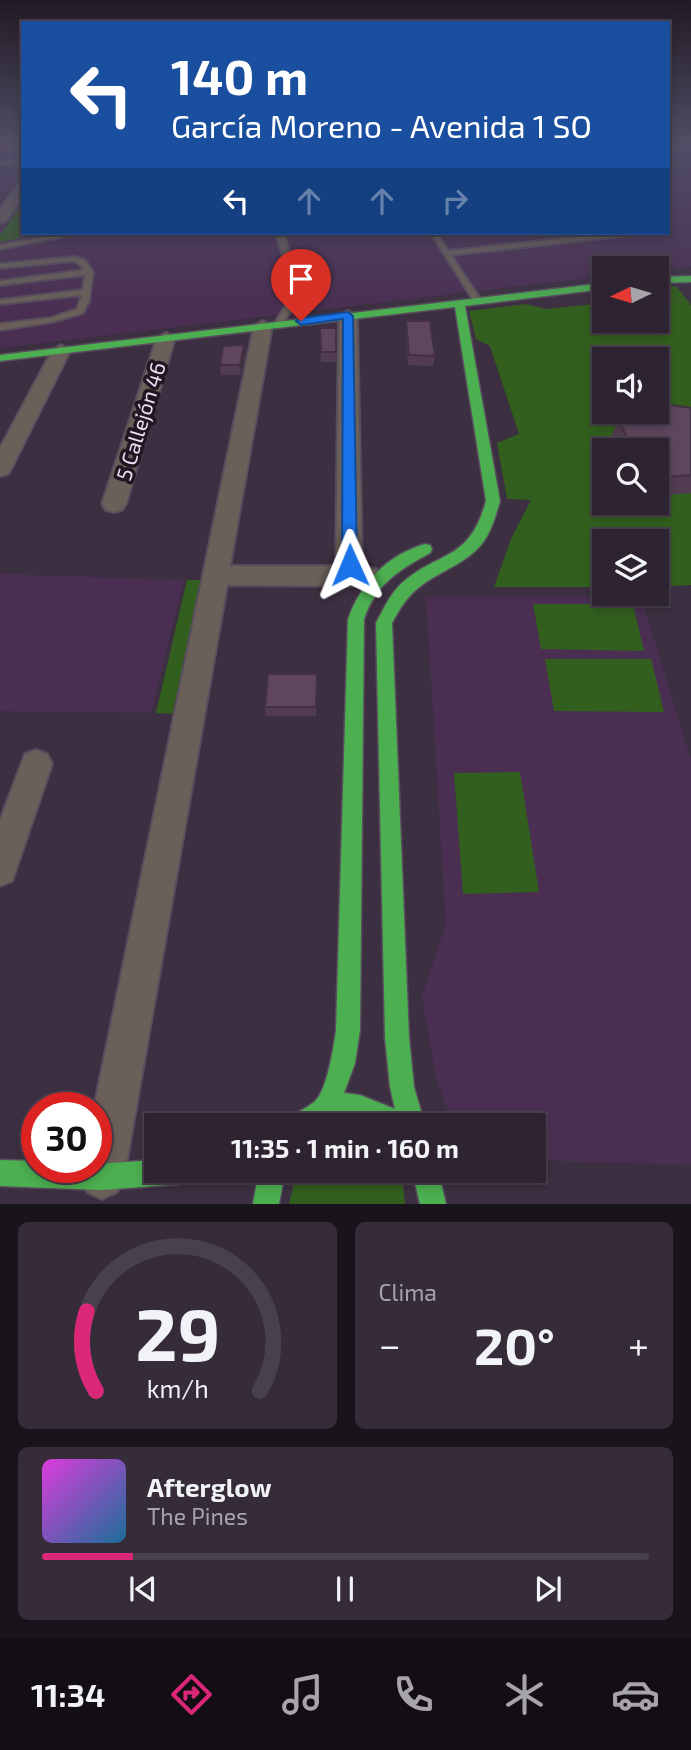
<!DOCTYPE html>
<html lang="es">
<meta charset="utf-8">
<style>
body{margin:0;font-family:"Exo 2",sans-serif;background:#352b39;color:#f1f3f6;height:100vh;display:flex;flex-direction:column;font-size:26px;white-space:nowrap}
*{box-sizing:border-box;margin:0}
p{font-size:23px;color:#a7a4ab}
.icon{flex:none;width:38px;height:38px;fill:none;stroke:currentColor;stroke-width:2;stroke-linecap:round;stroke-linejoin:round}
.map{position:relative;height:1204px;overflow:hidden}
.details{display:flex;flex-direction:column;gap:18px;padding:18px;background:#19131b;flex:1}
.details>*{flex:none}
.guide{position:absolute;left:21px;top:21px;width:649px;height:214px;border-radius:0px;box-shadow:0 4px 10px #0003,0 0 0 2px #48404d;background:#1a4fa0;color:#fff;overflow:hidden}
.needle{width:46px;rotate:265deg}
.buttons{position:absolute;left:592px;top:256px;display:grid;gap:14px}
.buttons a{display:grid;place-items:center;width:77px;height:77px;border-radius:0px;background:#2d2331;box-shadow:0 4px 10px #0003,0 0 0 2px #48404d;font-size:35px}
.speed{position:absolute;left:21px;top:1092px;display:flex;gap:14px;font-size:35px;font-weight:700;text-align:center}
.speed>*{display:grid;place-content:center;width:91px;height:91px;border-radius:50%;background:#2d2331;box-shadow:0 4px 10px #0003,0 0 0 2px #48404d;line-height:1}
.speed .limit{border:10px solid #d22;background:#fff;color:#111}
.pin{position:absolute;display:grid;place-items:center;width:60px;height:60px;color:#fff;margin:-72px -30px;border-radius:50% 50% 50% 0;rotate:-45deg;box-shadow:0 0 7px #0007}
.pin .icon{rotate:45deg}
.me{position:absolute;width:77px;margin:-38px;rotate:359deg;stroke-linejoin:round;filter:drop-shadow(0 0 5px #0008)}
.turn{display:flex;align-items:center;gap:24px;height:147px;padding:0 35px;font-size:32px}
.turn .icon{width:91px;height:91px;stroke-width:2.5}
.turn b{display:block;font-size:49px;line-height:60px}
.lanes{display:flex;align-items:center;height:66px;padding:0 35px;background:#0003;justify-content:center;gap:35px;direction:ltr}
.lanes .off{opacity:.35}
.big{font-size:52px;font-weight:700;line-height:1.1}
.details .card{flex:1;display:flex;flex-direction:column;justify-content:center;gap:10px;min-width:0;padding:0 24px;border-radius:10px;background:#352b39}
.details .dial{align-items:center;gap:0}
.dial svg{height:182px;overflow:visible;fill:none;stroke:#48404d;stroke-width:7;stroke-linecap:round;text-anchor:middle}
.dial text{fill:#f1f3f6;stroke:none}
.song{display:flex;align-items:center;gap:21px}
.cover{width:84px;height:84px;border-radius:10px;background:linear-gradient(135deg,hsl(300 70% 55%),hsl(200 70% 35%))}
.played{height:7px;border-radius:4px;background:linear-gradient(90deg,#db2777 15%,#48404d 15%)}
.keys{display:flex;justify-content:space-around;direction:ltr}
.heat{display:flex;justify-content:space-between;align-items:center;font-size:38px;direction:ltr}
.details .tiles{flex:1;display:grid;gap:18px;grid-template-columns:1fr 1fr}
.card:last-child{grid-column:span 2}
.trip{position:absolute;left:144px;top:1113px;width:402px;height:70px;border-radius:0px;background:#2d2331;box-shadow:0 4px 10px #0003,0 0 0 2px #48404d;font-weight:700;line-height:70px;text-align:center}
.tab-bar{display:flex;height:112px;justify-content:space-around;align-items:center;background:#120e14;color:#a7a4ab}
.tab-bar .icon{width:49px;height:49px}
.tab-bar .active{color:#db2777}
.tab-bar b{font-size:32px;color:#f1f3f6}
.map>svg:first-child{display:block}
</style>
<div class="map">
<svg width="691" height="1204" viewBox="0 0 691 1204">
<rect width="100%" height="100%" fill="#3c2f41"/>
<path fill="#4a2f52" d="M 669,142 L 691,142 L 691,266 L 656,270 L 604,268 L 604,276 L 0,348 L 0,228 L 23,198 L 23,233 L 668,233 Z
M 23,153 L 23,173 L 0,201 L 0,154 Z
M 0,574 L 184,580 L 151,713 L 0,711 Z
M 426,597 L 641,597 L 691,760 L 691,1165 L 534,1160 L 534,1125 L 453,1125 L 436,1077 L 422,997 L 446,924 Z"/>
<path fill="#325f1e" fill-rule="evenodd" d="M 23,202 L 23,233 L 45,233 L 0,242 L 0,235 Z
M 676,286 L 691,305 L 691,585 L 656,587 L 656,541 L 604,541 L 604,587 L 494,587 L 511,539 L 531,500 L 507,499 L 497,443 L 519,434 L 490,346 L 476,339 L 469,311 L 526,304 L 546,309 L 604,303 L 604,320 L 656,320 L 656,290 ZM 604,359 L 656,359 L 656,411 L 604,411 ZM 604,450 L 656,450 L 656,502 L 604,502 Z
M 187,580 L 210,580 L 184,714 L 156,713 Z
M 533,604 L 633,604 L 644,651 L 541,649 Z
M 545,659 L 651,659 L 664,712 L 554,711 Z
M 520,772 L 539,892 L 463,894 L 454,773 Z
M 297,1171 L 397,1171 L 403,1185 L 405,1204 L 289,1204 Z"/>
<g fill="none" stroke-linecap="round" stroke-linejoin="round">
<g stroke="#574d5c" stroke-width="4">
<path id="lane" d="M 23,160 L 23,164 L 0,165 L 0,161 Z
M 67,233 L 81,233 L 0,249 L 0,245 Z
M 275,233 L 283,233 L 302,288 L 301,294 L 281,326 L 278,326 L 274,324 L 293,294 L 294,288 Z
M 431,233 L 437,233 L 448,251 L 615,233 L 636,233 L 632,235 L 451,255 L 481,300 L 477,302 L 473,300 Z
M 74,257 L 85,260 L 93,272 L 89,301 L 83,313 L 52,322 L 0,330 L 0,324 L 51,318 L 77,309 L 82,295 L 0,304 L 0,300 L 83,290 L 85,275 L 0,285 L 0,281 L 84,270 L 79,264 L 73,261 L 0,268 L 0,264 Z"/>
</g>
<g stroke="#574d5c" stroke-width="4">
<path id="street" d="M 23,183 L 23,197 L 5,222 L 0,223 L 0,209 L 18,184 Z
M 348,311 L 357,316 L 362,566 L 376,569 L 380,576 L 376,583 L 367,586 L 227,585 L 124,1177 L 117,1192 L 102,1199 L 87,1192 L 80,1177 L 82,1167 L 96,1167 L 94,1108 L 254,326 L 263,321 L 272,326 L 230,566 L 336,566 L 339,316 Z
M 166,333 L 175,338 L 126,504 L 122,510 L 114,512 L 106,510 L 102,504 L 157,338 Z
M 61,345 L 70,351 L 11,469 L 8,474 L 0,476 L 0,448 L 52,351 Z
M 36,750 L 47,754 L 52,764 L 12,881 L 0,886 L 0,821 L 25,754 Z"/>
</g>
<g stroke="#574d5c" stroke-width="3">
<path id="fast" d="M 691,276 L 691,282 L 656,283 L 656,277 Z
M 604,283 L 604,289 L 465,306 L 500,501 C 496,515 492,529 484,541 C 468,563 442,570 422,585 C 408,595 400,608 392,623 L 409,1038 L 414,1087 L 425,1125 L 375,1125 L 348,1118 L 336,1118 L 320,1125 L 287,1125 C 293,1110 306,1111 316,1100 C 327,1089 334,1046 336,1030 L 348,619 C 361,583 387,555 425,544 L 430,545 L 432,549 L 430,553 C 399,570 376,584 364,619 L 360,1030 L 355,1063 L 344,1093 L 360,1095 L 395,1109 L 390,1087 L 385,1038 L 376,623 C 383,610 389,596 399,586 C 437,549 468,565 486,501 L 455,307 L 0,361 L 0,355 Z
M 0,1160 L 37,1161 L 37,1167 L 96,1167 L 96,1164 L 156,1160 L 156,1171 L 193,1171 L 189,1180 L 180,1184 L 102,1190 L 0,1186 Z
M 259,1171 L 285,1171 L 279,1204 L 253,1204 Z
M 412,1171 L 438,1171 L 446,1204 L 420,1204 Z"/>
</g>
<g stroke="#574d5c" stroke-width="3">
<path id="jam" d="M 23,146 L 23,150 L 0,152 L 0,148 Z"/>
</g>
<use href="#lane" fill="#6a6059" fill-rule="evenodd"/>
<use href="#street" fill="#6a6059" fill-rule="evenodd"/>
<use href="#fast" fill="#4caf50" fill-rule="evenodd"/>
<use href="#jam" fill="#c62828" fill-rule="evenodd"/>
</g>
<path fill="#523c51" d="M 406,321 L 435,356 L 433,366 L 408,365 L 406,331 Z
M 320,328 L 336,328 L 336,362 L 321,362 Z
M 245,355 L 241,375 L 221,375 L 220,365 Z
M 691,408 L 691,493 L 656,496 L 656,450 L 617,450 L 611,438 L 618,419 Z
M 317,674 L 316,716 L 266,716 L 265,707 Z"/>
<path fill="#423142" d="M 244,345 L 245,355 L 241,375 L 240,365 Z"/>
<path fill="#5f465e" stroke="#423142" stroke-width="2" d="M 406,321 L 430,321 L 435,356 L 409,355 Z
M 320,328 L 336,328 L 336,352 L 321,352 Z
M 244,345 L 240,365 L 220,365 L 223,346 Z
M 665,404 L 691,408 L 691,475 L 656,478 L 656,450 L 633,450 L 618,419 L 631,411 L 656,411 L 656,405 Z
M 268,674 L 317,674 L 316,707 L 265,707 Z"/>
<linearGradient id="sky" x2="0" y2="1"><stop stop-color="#211a24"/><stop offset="0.46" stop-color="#504d65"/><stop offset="1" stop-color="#504d65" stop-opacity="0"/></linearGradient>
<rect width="691" height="311" fill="url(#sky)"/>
<path fill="#1a73e8" stroke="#114b97" stroke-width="2" d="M 348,312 L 353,316 L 357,565 L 350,571 L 342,565 L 343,319 L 301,325 L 296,321 L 301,318 Z"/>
<g text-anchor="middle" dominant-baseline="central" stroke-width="7" stroke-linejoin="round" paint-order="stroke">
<g font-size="21" fill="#eddef2" stroke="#211624">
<text transform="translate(140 421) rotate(-73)">5 Callejón 46</text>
</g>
</g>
</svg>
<div class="buttons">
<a><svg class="needle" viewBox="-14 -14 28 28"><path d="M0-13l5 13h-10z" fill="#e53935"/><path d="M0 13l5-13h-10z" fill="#a7a4ab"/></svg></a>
<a><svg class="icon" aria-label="sound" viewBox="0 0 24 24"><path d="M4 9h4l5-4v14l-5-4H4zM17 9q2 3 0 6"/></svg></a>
<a><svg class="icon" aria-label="search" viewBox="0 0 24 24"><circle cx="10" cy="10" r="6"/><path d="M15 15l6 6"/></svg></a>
<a><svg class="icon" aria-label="layers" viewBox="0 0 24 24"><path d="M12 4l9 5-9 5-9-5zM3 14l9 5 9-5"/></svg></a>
</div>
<div class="speed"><div class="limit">30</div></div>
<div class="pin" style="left:301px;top:321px;background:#d93025"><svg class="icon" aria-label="arrive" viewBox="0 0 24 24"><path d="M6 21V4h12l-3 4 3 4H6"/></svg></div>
<svg class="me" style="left:350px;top:565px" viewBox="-20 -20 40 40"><path d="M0-17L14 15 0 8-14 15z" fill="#1a73e8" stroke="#fff" stroke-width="4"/></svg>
<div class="trip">11:35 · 1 min · 160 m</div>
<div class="guide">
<div class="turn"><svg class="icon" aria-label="left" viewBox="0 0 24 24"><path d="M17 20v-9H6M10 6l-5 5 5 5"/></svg><div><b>140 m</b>García Moreno - Avenida 1 SO</div></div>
<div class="lanes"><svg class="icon" aria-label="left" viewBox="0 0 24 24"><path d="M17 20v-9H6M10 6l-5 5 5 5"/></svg><svg class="icon off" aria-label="ahead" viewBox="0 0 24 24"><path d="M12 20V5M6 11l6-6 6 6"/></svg><svg class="icon off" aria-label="ahead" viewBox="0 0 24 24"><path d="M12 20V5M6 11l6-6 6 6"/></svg><svg class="icon off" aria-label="right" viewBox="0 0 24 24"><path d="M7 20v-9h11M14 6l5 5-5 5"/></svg></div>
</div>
</div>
<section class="details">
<div class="tiles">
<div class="card dial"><svg viewBox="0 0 100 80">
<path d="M14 69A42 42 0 1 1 86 69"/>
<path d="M14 69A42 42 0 0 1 10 34" stroke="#db2777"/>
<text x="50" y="56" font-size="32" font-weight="700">29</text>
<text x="50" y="72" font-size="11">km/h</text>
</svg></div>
<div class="card"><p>Clima</p>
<div class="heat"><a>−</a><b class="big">20°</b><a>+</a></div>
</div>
<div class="card">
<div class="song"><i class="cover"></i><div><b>Afterglow</b><p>The Pines</p></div></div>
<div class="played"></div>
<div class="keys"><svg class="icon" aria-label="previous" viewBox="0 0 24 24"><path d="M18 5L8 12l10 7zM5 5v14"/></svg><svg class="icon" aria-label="pause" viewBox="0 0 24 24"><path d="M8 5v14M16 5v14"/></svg><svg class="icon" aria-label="next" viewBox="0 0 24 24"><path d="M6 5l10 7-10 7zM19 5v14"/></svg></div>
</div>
</div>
</section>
<nav class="tab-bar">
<b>11:34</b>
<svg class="icon active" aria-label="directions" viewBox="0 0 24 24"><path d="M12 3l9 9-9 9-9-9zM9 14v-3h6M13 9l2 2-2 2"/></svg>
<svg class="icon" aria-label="music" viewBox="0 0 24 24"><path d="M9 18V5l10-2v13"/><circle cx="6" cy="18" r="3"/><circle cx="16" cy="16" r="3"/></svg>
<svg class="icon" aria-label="phone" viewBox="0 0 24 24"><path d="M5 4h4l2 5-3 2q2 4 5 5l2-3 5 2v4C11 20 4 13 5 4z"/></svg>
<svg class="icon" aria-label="climate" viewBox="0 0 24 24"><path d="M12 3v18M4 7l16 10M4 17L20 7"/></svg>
<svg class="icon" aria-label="car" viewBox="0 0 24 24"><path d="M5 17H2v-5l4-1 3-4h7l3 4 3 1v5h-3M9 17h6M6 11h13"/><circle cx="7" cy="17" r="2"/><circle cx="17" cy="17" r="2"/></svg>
</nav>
